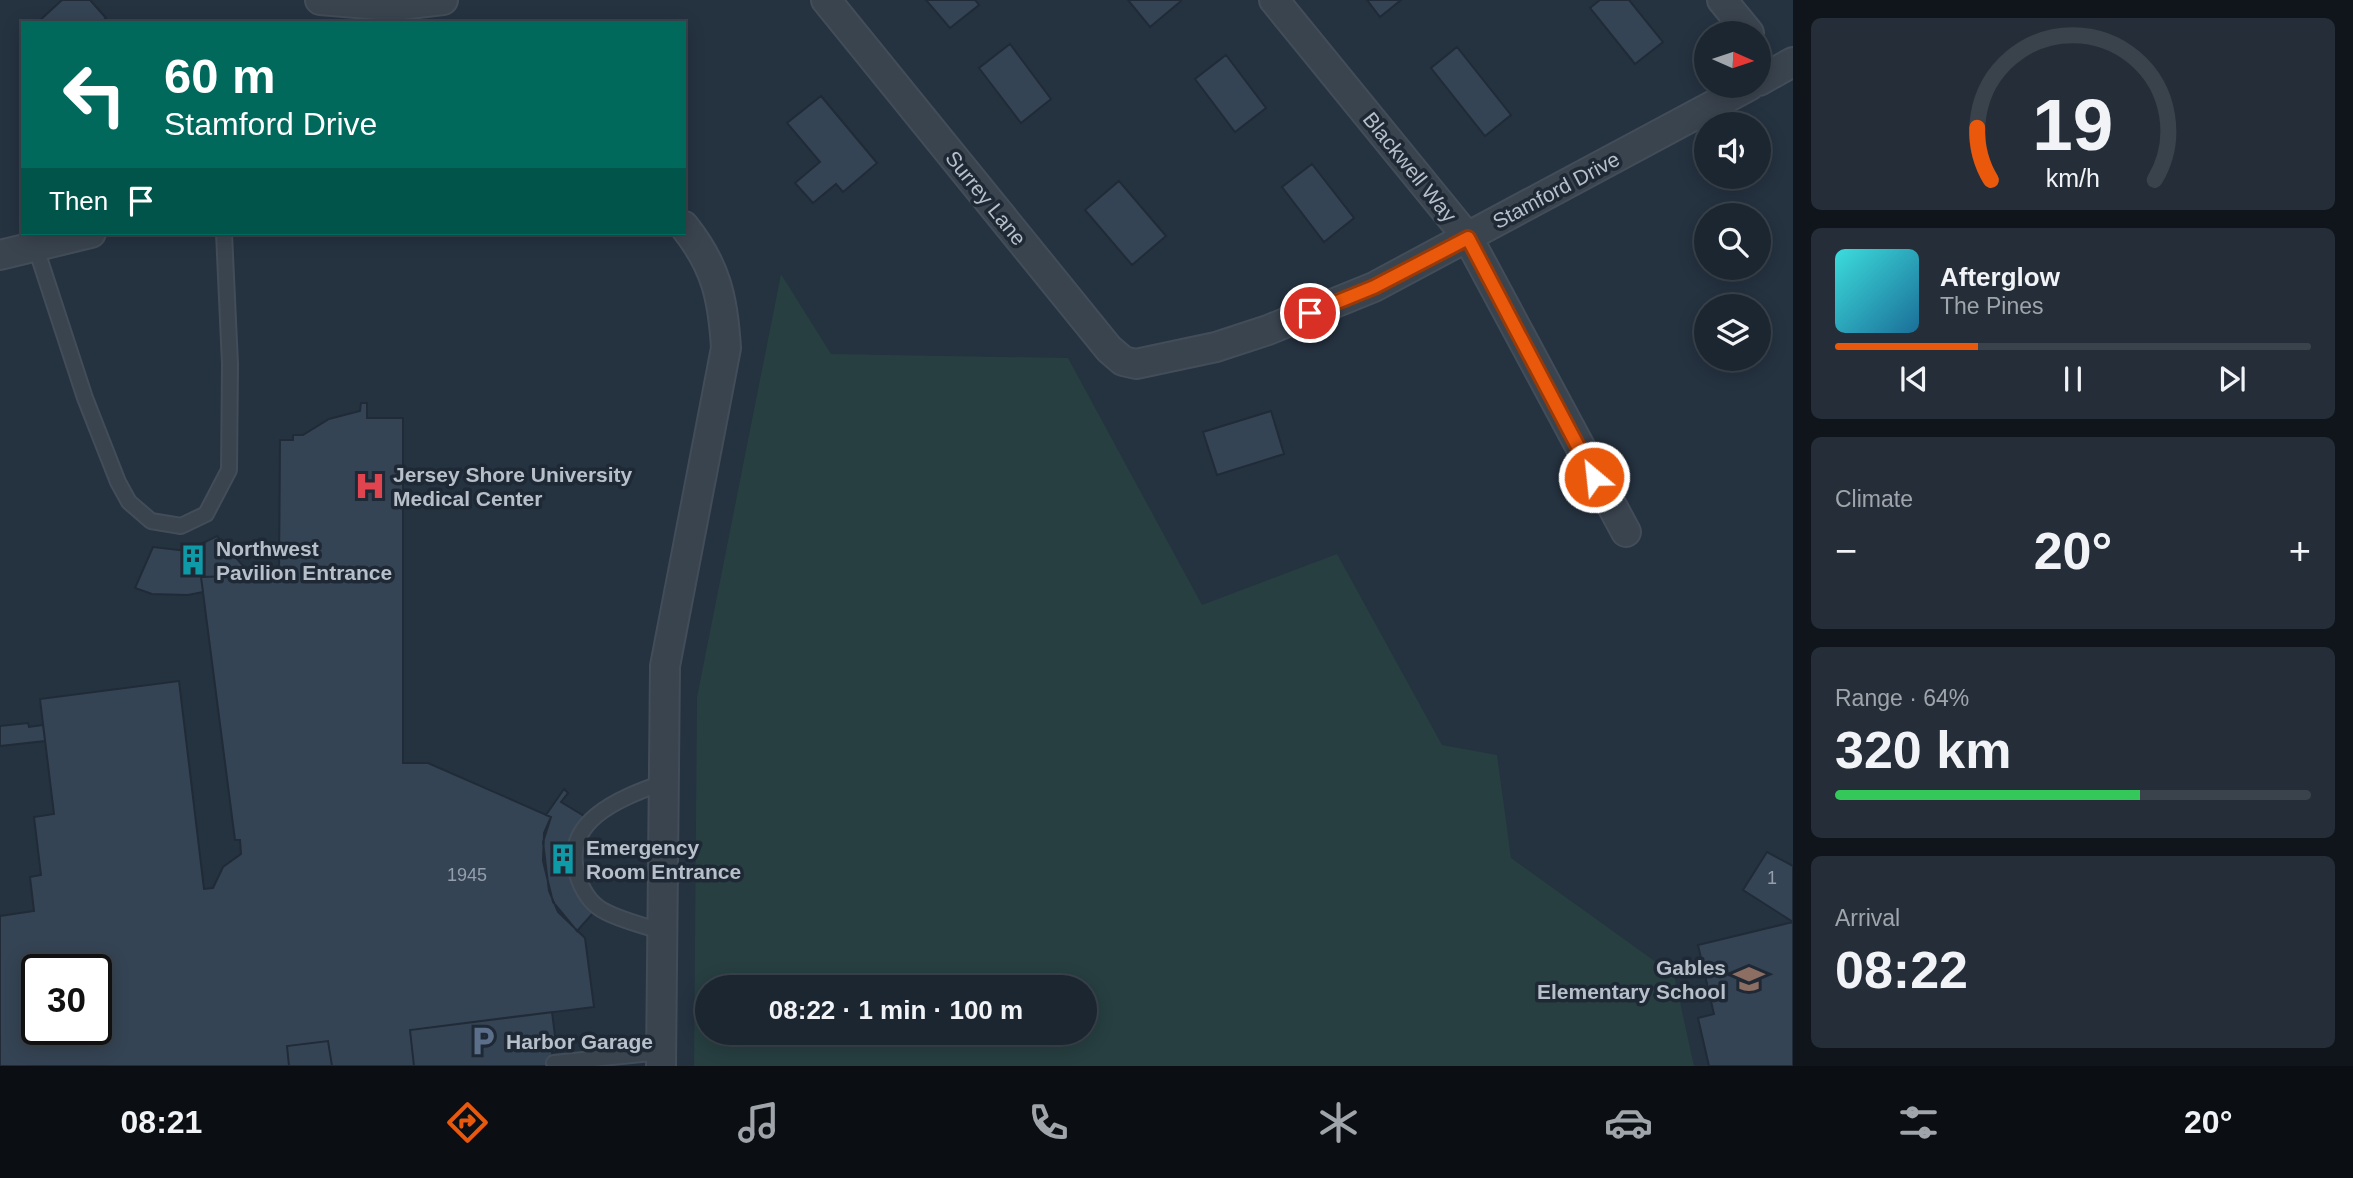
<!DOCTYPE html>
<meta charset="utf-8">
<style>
body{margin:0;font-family:Helvetica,sans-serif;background:#252e38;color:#f1f3f6;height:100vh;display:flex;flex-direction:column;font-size:26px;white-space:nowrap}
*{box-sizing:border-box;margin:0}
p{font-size:23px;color:#a0a5ab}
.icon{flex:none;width:38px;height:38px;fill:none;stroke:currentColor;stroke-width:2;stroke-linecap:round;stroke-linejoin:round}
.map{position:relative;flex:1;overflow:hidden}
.side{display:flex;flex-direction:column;gap:18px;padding:18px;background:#0f151a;width:560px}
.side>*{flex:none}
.banner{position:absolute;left:21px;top:21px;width:665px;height:214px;border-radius:0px;box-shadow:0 4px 18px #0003,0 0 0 2px #3a434c;background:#00695c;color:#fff;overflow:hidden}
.needle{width:46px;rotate:93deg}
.buttons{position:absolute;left:1694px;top:21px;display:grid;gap:14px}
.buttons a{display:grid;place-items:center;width:77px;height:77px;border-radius:50%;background:#1c2630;box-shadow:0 4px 18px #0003,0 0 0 2px #3a434c;font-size:35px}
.speed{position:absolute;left:21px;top:954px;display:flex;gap:14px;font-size:35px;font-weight:700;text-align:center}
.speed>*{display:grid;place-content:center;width:91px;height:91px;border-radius:50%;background:#1c2630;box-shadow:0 4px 18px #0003,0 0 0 2px #3a434c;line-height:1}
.speed .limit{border:4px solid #111;border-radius:10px;background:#fff;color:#111}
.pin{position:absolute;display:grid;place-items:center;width:60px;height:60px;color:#fff;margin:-30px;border:4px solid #fff;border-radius:50%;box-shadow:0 2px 7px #0007}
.me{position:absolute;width:77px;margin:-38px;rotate:332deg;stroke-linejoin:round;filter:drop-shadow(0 0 5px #0008)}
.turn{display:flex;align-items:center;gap:24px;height:147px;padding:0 28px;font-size:32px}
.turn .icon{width:91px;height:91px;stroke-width:2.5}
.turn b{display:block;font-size:49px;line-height:60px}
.then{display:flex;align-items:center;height:66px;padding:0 28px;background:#0003;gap:14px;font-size:26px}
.big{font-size:52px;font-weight:700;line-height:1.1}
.side .widget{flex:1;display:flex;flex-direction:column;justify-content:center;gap:10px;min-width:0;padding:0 24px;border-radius:10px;background:#252e38}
.side .dial{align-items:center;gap:0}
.dial svg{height:182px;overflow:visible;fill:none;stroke:#3a434c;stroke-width:7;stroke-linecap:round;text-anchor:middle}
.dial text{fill:#f1f3f6;stroke:none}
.song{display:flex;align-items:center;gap:21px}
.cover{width:84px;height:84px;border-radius:10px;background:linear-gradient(135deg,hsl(180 70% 55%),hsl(200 70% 35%))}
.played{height:7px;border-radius:4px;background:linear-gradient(90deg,#ea580c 30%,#3a434c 30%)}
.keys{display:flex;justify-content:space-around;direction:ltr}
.heat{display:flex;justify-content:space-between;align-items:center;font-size:38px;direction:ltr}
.charge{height:10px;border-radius:5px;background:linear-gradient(90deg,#34c759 64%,#3a434c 0)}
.trip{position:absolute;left:695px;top:975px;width:402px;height:70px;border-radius:35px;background:#1c2630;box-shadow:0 4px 18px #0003,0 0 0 2px #3a434c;font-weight:700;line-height:70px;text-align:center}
.menu{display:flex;height:112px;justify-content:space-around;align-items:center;background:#0b0f13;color:#a0a5ab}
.menu .icon{width:49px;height:49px}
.menu .selected{color:#ea580c}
.menu b{font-size:32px;color:#f1f3f6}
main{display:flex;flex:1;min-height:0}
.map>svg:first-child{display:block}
</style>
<main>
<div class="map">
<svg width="1793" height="1066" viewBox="0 0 1793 1066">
<rect width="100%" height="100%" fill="#253240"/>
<path fill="#273f41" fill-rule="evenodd" d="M 781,274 L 831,354 L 1068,358 L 1202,605 L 1337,554 L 1442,745 L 1497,755 L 1511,858 L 1674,975 L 1694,1066 L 694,1066 L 697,697 ZM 1085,987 L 1085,1032 L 707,1032 L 707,987 Z"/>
<path fill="#354454" stroke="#202b37" stroke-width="2" fill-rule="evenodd" d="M 62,0 L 90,0 L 106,18 L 100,23 L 37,23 Z
M 926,0 L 975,0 L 979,5 L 950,28 Z
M 1128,0 L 1180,0 L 1181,1 L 1150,27 Z
M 1367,0 L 1401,0 L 1380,17 Z
M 1600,0 L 1629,0 L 1663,42 L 1635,64 L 1590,8 Z
M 1010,44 L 1051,99 L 1021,123 L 979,68 Z
M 1457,47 L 1511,115 L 1485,136 L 1431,68 Z
M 1226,55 L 1266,108 L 1235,132 L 1195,79 Z
M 821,96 L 877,163 L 843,192 L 836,184 L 813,203 L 795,183 L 820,162 L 787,123 Z
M 1312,164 L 1354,218 L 1324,242 L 1282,187 Z
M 1119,181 L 1166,236 L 1132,265 L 1085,210 Z
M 361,403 L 367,403 L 367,418 L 403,418 L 403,763 L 428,763 L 551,817 L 543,842 L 549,891 L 558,912 L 585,938 L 594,1007 L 410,1030 L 414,1066 L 332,1066 L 328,1041 L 287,1046 L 289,1066 L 0,1066 L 0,916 L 34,911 L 30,877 L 41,875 L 34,817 L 54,814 L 40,699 L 179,681 L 204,889 L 213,888 L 223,867 L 241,854 L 240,840 L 235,840 L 201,577 L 279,575 L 280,440 L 293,440 L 293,435 L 303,435 L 329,419 L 360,411 ZM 37,970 L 96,970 L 96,1029 L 37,1029 Z
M 1271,411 L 1284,454 L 1217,475 L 1203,432 Z
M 217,536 L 246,569 L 237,576 L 201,577 L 203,592 L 188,595 L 152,594 L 135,588 L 153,547 L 187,551 Z
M 28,723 L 29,727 L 43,725 L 45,741 L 0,746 L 0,726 Z
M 564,789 L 568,793 L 561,802 L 594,822 L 583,843 L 582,858 L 584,874 L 592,890 L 603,902 L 577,931 L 553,902 L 543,861 L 544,833 L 551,817 L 546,815 Z
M 1767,852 L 1793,866 L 1793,922 L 1743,890 Z
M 1793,922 L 1793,1066 L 1709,1066 L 1698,1018 L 1714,1014 L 1698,945 Z
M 552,1012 L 557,1052 L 552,1052 L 554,1066 L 414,1066 L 410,1030 Z
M 328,1041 L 332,1066 L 289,1066 L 287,1046 Z"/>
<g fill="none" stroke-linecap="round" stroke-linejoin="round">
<g stroke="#434d59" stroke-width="18">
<path id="service" d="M 35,245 L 85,398 L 118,482 L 129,502 L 151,521 L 181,526 L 206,514 L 229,470 L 230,364 L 224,233
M 662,932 C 644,925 623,921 606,912 C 593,906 584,893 579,880 C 557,822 620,798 662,783
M 554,1063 L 661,1052"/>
</g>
<g stroke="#434d59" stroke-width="32">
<path id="minor" d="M 320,0 L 392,6 L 443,0
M 826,0 L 1109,349 L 1123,361 L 1136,364 L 1216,347 L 1268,330 L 1374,287 L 1749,86
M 1274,0 L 1468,238 L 1626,532
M 1722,0 L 1749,33
M 1759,81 L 1793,62
M 0,255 L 91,233
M 661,1066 L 665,666 L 726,348 C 723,298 716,266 684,226"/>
</g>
<use href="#service" stroke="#3a444f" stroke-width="14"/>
<use href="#minor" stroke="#3a444f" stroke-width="28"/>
</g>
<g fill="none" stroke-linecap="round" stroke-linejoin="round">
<g stroke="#983908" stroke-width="18">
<path id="route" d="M 1310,313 L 1374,287 L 1468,238 L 1594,477"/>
</g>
<use href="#route" stroke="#ea580c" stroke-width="12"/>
</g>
<defs>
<g id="hospital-bare" transform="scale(2.415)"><path d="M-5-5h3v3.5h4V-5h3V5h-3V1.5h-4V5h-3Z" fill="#e0444e" stroke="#1e2935" stroke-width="2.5" paint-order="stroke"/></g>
<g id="building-bare" transform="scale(2.415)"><path d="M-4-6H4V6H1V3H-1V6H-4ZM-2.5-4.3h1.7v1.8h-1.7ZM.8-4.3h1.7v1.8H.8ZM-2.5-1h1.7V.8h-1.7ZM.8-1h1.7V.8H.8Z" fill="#0f9aa8" stroke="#1e2935" stroke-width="2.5" paint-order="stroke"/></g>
<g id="school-bare" transform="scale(2.415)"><path d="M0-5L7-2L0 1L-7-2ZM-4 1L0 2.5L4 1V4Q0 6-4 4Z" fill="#8d6e63" stroke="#1e2935" stroke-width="2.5" paint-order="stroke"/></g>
<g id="parking-bare" transform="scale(2.415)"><path d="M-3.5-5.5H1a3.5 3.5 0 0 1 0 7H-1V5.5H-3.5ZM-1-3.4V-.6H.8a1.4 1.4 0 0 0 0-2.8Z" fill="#5c6f8a" stroke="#1e2935" stroke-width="2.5" paint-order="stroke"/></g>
</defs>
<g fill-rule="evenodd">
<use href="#hospital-bare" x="370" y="486"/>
<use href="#building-bare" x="193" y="560"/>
<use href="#building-bare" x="563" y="859"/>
<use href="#school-bare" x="1749" y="979"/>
<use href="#parking-bare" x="483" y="1041"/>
</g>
<g text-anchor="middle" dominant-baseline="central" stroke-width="7" stroke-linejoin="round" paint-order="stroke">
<g font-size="18" fill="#949fab">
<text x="467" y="875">1945</text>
<text x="1772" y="878">1</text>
</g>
<g font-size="21" fill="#b6bfca" stroke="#1e2935">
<text transform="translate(1410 167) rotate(51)">Blackwell Way</text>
<text transform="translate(1556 190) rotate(-28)">Stamford Drive</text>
<text transform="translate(986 198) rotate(51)">Surrey Lane</text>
</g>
<g font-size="21" font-weight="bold" fill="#b6bfca" stroke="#1e2935" text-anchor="start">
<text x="393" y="474">Jersey Shore University<tspan x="393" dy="24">Medical Center</tspan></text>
<text x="216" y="548">Northwest<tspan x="216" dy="24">Pavilion Entrance</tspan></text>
<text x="586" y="847">Emergency<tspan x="586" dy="24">Room Entrance</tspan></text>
<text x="1726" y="967" text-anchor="end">Gables<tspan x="1726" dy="24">Elementary School</tspan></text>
<text x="506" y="1041">Harbor Garage</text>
</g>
</g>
</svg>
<div class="buttons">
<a><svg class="needle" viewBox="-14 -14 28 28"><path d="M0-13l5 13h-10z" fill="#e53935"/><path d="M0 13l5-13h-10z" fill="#a0a5ab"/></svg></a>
<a><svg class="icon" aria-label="sound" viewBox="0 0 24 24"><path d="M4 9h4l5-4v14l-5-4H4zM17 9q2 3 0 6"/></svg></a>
<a><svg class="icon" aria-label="search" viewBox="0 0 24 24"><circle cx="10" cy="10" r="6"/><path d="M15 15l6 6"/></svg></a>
<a><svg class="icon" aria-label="layers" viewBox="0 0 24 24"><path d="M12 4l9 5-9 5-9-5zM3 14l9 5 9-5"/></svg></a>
</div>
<div class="speed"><div class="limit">30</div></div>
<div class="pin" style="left:1310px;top:313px;background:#d93025"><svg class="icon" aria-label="arrive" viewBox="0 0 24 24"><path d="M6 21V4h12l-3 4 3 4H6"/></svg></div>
<svg class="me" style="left:1594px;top:477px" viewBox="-20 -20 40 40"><circle r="17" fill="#ea580c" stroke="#fff" stroke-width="3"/><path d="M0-11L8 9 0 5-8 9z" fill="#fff"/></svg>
<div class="trip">08:22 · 1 min · 100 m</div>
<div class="banner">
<div class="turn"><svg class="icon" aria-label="left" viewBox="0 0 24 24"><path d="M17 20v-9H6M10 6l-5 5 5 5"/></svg><div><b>60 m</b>Stamford Drive</div></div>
<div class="then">Then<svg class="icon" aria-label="arrive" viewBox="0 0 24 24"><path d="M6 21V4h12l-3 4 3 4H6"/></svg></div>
</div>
</div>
<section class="side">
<div class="widget dial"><svg viewBox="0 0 100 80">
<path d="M14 69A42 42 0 1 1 86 69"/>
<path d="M14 69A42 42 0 0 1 8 46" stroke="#ea580c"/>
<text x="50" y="56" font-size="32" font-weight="700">19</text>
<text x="50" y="72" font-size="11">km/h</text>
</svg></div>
<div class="widget">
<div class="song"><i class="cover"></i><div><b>Afterglow</b><p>The Pines</p></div></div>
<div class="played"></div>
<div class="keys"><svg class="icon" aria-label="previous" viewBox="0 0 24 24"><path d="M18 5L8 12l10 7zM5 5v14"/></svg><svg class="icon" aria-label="pause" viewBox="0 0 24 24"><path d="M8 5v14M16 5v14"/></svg><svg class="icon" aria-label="next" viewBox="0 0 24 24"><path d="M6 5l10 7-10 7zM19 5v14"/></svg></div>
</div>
<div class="widget"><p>Climate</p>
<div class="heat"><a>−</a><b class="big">20°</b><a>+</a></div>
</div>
<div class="widget"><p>Range · 64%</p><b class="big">320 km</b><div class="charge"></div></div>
<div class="widget"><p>Arrival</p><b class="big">08:22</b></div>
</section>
</main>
<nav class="menu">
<b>08:21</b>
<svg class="icon selected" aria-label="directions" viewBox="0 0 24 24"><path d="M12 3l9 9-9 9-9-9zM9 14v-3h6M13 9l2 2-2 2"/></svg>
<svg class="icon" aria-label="music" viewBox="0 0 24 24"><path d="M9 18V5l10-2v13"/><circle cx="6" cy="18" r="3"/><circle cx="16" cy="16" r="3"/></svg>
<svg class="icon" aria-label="phone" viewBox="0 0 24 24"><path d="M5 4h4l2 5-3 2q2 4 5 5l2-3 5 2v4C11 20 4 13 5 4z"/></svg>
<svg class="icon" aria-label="climate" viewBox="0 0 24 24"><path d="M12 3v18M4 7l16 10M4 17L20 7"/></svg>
<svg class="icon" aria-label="car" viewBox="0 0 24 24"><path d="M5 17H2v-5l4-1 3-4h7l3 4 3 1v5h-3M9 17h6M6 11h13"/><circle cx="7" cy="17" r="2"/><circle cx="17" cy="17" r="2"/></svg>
<svg class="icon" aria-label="filters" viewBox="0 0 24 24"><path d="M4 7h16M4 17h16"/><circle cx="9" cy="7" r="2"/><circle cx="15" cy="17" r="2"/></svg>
<b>20°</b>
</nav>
